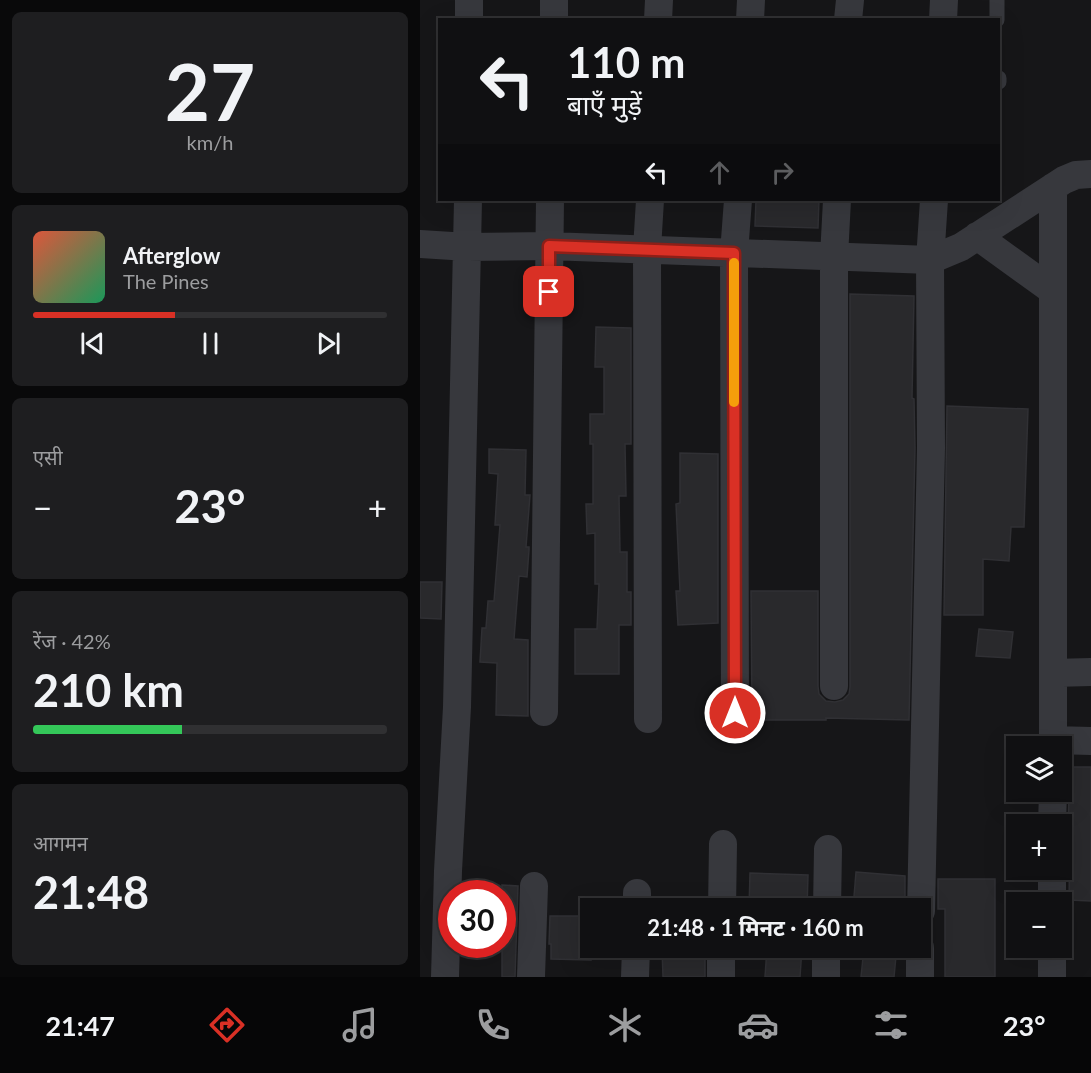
<!DOCTYPE html>
<html lang="hi">
<meta charset="utf-8">
<style>
body{margin:0;font-family:Lato,"Noto Sans Devanagari",sans-serif;background:#1e1e20;color:#f1f3f6;height:100vh;display:flex;flex-direction:column;font-size:22px;white-space:nowrap}
*{box-sizing:border-box;margin:0}
p{font-size:20px;color:#9c9d9f}
.icon{flex:none;width:33px;height:33px;fill:none;stroke:currentColor;stroke-width:2;stroke-linecap:round;stroke-linejoin:round}
.map{position:relative;flex:1;overflow:hidden}
.sheet{display:flex;flex-direction:column;gap:12px;padding:12px;background:#09090a;width:420px}
.sheet>*{flex:none}
.banner{position:absolute;left:18px;top:18px;width:562px;height:183px;border-radius:0px;box-shadow:0 6px 24px #0002,0 0 0 2px #303032;background:#101012;color:#f1f3f6;overflow:hidden}
.tools{position:absolute;left:586px;top:736px;display:grid;gap:12px}
.tools a{display:grid;place-items:center;width:66px;height:66px;border-radius:0px;background:#101012;box-shadow:0 6px 24px #0002,0 0 0 2px #303032;font-size:30px}
.speed{position:absolute;left:18px;top:880px;display:flex;gap:12px;font-size:30px;font-weight:700;text-align:center}
.speed>*{display:grid;place-content:center;width:78px;height:78px;border-radius:50%;background:#101012;box-shadow:0 6px 24px #0002,0 0 0 2px #303032;line-height:1}
.speed .limit{border:9px solid #d22;background:#fff;color:#111}
.pin{position:absolute;display:grid;place-items:center;width:51px;height:51px;color:#fff;margin:-26px;border-radius:12px;box-shadow:0 3px 9px #0006}
.me{position:absolute;width:66px;margin:-33px;rotate:0deg;stroke-linejoin:round;filter:drop-shadow(0 0 4px #0008)}
.turn{display:flex;align-items:center;gap:21px;height:126px;padding:0 30px;font-size:27px}
.turn .icon{width:78px;height:78px;stroke-width:2.5}
.turn b{display:block;font-size:42px;line-height:51px}
.lanes{display:flex;align-items:center;height:57px;padding:0 30px;background:#0003;justify-content:center;gap:30px;direction:ltr}
.lanes .off{opacity:.35}
.big{font-size:45px;font-weight:700;line-height:1.1}
.sheet .widget{flex:1;display:flex;flex-direction:column;justify-content:center;gap:9px;min-width:0;padding:0 21px;border-radius:9px;background:#1e1e20}
.sheet .dial{align-items:center;gap:0}
.dial b{font-size:78px;line-height:1}
.song{display:flex;align-items:center;gap:18px}
.cover{width:72px;height:72px;border-radius:9px;background:linear-gradient(135deg,hsl(10 70% 55%),hsl(150 70% 35%))}
.played{height:6px;border-radius:3px;background:linear-gradient(90deg,#d93025 40%,#303032 40%)}
.keys{display:flex;justify-content:space-around;direction:ltr}
.heat{display:flex;justify-content:space-between;align-items:center;font-size:33px;direction:ltr}
.charge{height:9px;border-radius:4px;background:linear-gradient(90deg,#34c759 42%,#303032 0)}
.trip{position:absolute;left:160px;top:898px;width:351px;height:60px;border-radius:0px;background:#101012;box-shadow:0 6px 24px #0002,0 0 0 2px #303032;font-weight:700;line-height:60px;text-align:center}
.dock{display:flex;height:96px;justify-content:space-around;align-items:center;background:#060607;color:#9c9d9f}
.dock .icon{width:42px;height:42px}
.dock .active{color:#d93025}
.dock b{font-size:27px;color:#f1f3f6}
main{display:flex;flex:1;min-height:0}
.map>svg:first-child{display:block}
</style>
<main>
<section class="sheet">
<div class="widget dial"><b>27</b><p>km/h</p></div>
<div class="widget">
<div class="song"><i class="cover"></i><div><b>Afterglow</b><p>The Pines</p></div></div>
<div class="played"></div>
<div class="keys"><svg class="icon" aria-label="previous" viewBox="0 0 24 24"><path d="M18 5L8 12l10 7zM5 5v14"/></svg><svg class="icon" aria-label="pause" viewBox="0 0 24 24"><path d="M8 5v14M16 5v14"/></svg><svg class="icon" aria-label="next" viewBox="0 0 24 24"><path d="M6 5l10 7-10 7zM19 5v14"/></svg></div>
</div>
<div class="widget"><p>एसी</p>
<div class="heat"><a>−</a><b class="big">23°</b><a>+</a></div>
</div>
<div class="widget"><p>रेंज · 42%</p><b class="big">210 km</b><div class="charge"></div></div>
<div class="widget"><p>आगमन</p><b class="big">21:48</b></div>
</section>
<div class="map">
<svg width="671" height="977" viewBox="0 0 671 977">
<rect width="100%" height="100%" fill="#161618"/>
<path fill="#29292c" stroke="#303034" stroke-width="1.5" d="M 336,200 L 399,200 L 398,228 L 335,226 Z
M 430,294 L 494,296 L 492,398 L 494,399 L 495,448 L 489,720 L 406,718 L 406,720 L 330,720 L 332,713 L 331,591 L 398,591 L 398,686 L 399,694 L 406,701 L 415,702 L 423,700 L 429,694 L 430,687 Z
M 176,327 L 211,328 L 211,444 L 205,444 L 206,496 L 199,496 L 200,552 L 207,552 L 207,592 L 211,592 L 211,625 L 199,625 L 199,674 L 155,674 L 155,629 L 177,629 L 179,584 L 175,584 L 175,533 L 167,534 L 166,504 L 173,504 L 173,444 L 170,444 L 170,414 L 184,414 L 184,367 L 175,367 Z
M 527,406 L 608,409 L 604,527 L 591,527 L 589,561 L 563,559 L 563,615 L 524,615 Z
M 69,449 L 106,450 L 105,495 L 110,495 L 106,547 L 109,547 L 109,550 L 107,577 L 99,576 L 94,639 L 108,640 L 108,716 L 76,715 L 77,663 L 60,662 L 62,628 L 66,628 L 68,601 L 74,601 L 80,525 L 75,525 L 78,474 L 69,473 Z
M 260,453 L 298,454 L 298,623 L 258,625 L 256,591 L 260,591 L 256,504 L 260,503 Z
M 0,582 L 22,582 L 21,619 L 0,618 Z
M 559,629 L 593,632 L 590,658 L 556,656 Z
M 648,767 L 671,767 L 671,901 L 649,900 L 650,833 L 648,833 L 649,792 Z
M 436,872 L 485,876 L 485,909 L 433,909 Z
M 330,873 L 388,875 L 387,909 L 329,909 Z
M 518,879 L 575,879 L 575,977 L 525,977 L 525,909 L 518,909 Z
M 82,885 L 98,886 L 95,977 L 82,977 Z
M 286,905 L 286,909 L 241,909 L 241,906 Z
M 130,916 L 171,916 L 171,960 L 131,959 L 131,944 L 129,944 Z
M 242,948 L 285,948 L 285,977 L 243,977 Z
M 347,948 L 382,948 L 380,977 L 345,977 Z
M 444,948 L 480,948 L 479,956 L 476,956 L 474,977 L 441,977 Z"/>
<g fill="none" stroke-linecap="round" stroke-linejoin="round">
<path stroke="#37383d" stroke-width="15" d="M 577,0 L 577,20
M 579,78 L 579,82"/>
<path stroke="#37383d" stroke-width="28" d="M 49,20 L 49,0
M 134,20 L 134,0
M 238,20 L 239,0
M 330,20 L 331,0
M 428,20 L 430,0
M 523,20 L 524,0
M 557,236 L 633,291
M 0,244 L 48,247 L 129,246 L 510,260 L 541,247 L 644,180 L 656,175 L 671,174
M 633,673 L 671,672
M 414,686 L 414,257 L 417,200
M 124,712 L 130,200
M 315,713 L 314,253 L 318,200
M 228,719 L 227,249 L 230,200
M 633,740 L 671,741
M 633,747 L 633,187
M 632,825 L 633,792
M 632,903 L 632,870
M 217,909 L 217,893
M 302,909 L 303,844
M 407,909 L 408,849
M 501,911 L 511,448 L 510,260 L 514,200
M 25,977 L 28,871 L 37,707 L 48,200
M 111,977 L 114,886
M 215,977 L 216,948
M 301,977 L 301,948
M 406,977 L 406,948
M 500,977 L 500,948
M 632,977 L 632,948"/>
</g>
<g fill="none" stroke-linecap="round" stroke-linejoin="round">
<g stroke="#8d1f18" stroke-width="15">
<path id="route" d="M 129,292 L 129,246 L 314,253 L 315,713"/>
</g>
<use href="#route" stroke="#d93025" stroke-width="10"/>
<path stroke="#f59e0b" stroke-width="10" d="M 314,263 L 314,402"/>
</g>
</svg>
<div class="tools">
<a><svg class="icon" aria-label="layers" viewBox="0 0 24 24"><path d="M12 4l9 5-9 5-9-5zM3 14l9 5 9-5"/></svg></a>
<a>+</a>
<a>−</a>
</div>
<div class="speed"><div class="limit">30</div></div>
<div class="pin" style="left:129px;top:292px;background:#d93025"><svg class="icon" aria-label="arrive" viewBox="0 0 24 24"><path d="M6 21V4h12l-3 4 3 4H6"/></svg></div>
<svg class="me" style="left:315px;top:713px" viewBox="-20 -20 40 40"><circle r="17" fill="#d93025" stroke="#fff" stroke-width="3"/><path d="M0-11L8 9 0 5-8 9z" fill="#fff"/></svg>
<div class="trip">21:48 · 1 मिनट · 160 m</div>
<div class="banner">
<div class="turn"><svg class="icon" aria-label="left" viewBox="0 0 24 24"><path d="M17 20v-9H6M10 6l-5 5 5 5"/></svg><div><b>110 m</b>बाएँ मुड़ें</div></div>
<div class="lanes"><svg class="icon" aria-label="left" viewBox="0 0 24 24"><path d="M17 20v-9H6M10 6l-5 5 5 5"/></svg><svg class="icon off" aria-label="ahead" viewBox="0 0 24 24"><path d="M12 20V5M6 11l6-6 6 6"/></svg><svg class="icon off" aria-label="right" viewBox="0 0 24 24"><path d="M7 20v-9h11M14 6l5 5-5 5"/></svg></div>
</div>
</div>
</main>
<nav class="dock">
<b>21:47</b>
<svg class="icon active" aria-label="directions" viewBox="0 0 24 24"><path d="M12 3l9 9-9 9-9-9zM9 14v-3h6M13 9l2 2-2 2"/></svg>
<svg class="icon" aria-label="music" viewBox="0 0 24 24"><path d="M9 18V5l10-2v13"/><circle cx="6" cy="18" r="3"/><circle cx="16" cy="16" r="3"/></svg>
<svg class="icon" aria-label="phone" viewBox="0 0 24 24"><path d="M5 4h4l2 5-3 2q2 4 5 5l2-3 5 2v4C11 20 4 13 5 4z"/></svg>
<svg class="icon" aria-label="climate" viewBox="0 0 24 24"><path d="M12 3v18M4 7l16 10M4 17L20 7"/></svg>
<svg class="icon" aria-label="car" viewBox="0 0 24 24"><path d="M5 17H2v-5l4-1 3-4h7l3 4 3 1v5h-3M9 17h6M6 11h13"/><circle cx="7" cy="17" r="2"/><circle cx="17" cy="17" r="2"/></svg>
<svg class="icon" aria-label="filters" viewBox="0 0 24 24"><path d="M4 7h16M4 17h16"/><circle cx="9" cy="7" r="2"/><circle cx="15" cy="17" r="2"/></svg>
<b>23°</b>
</nav>
